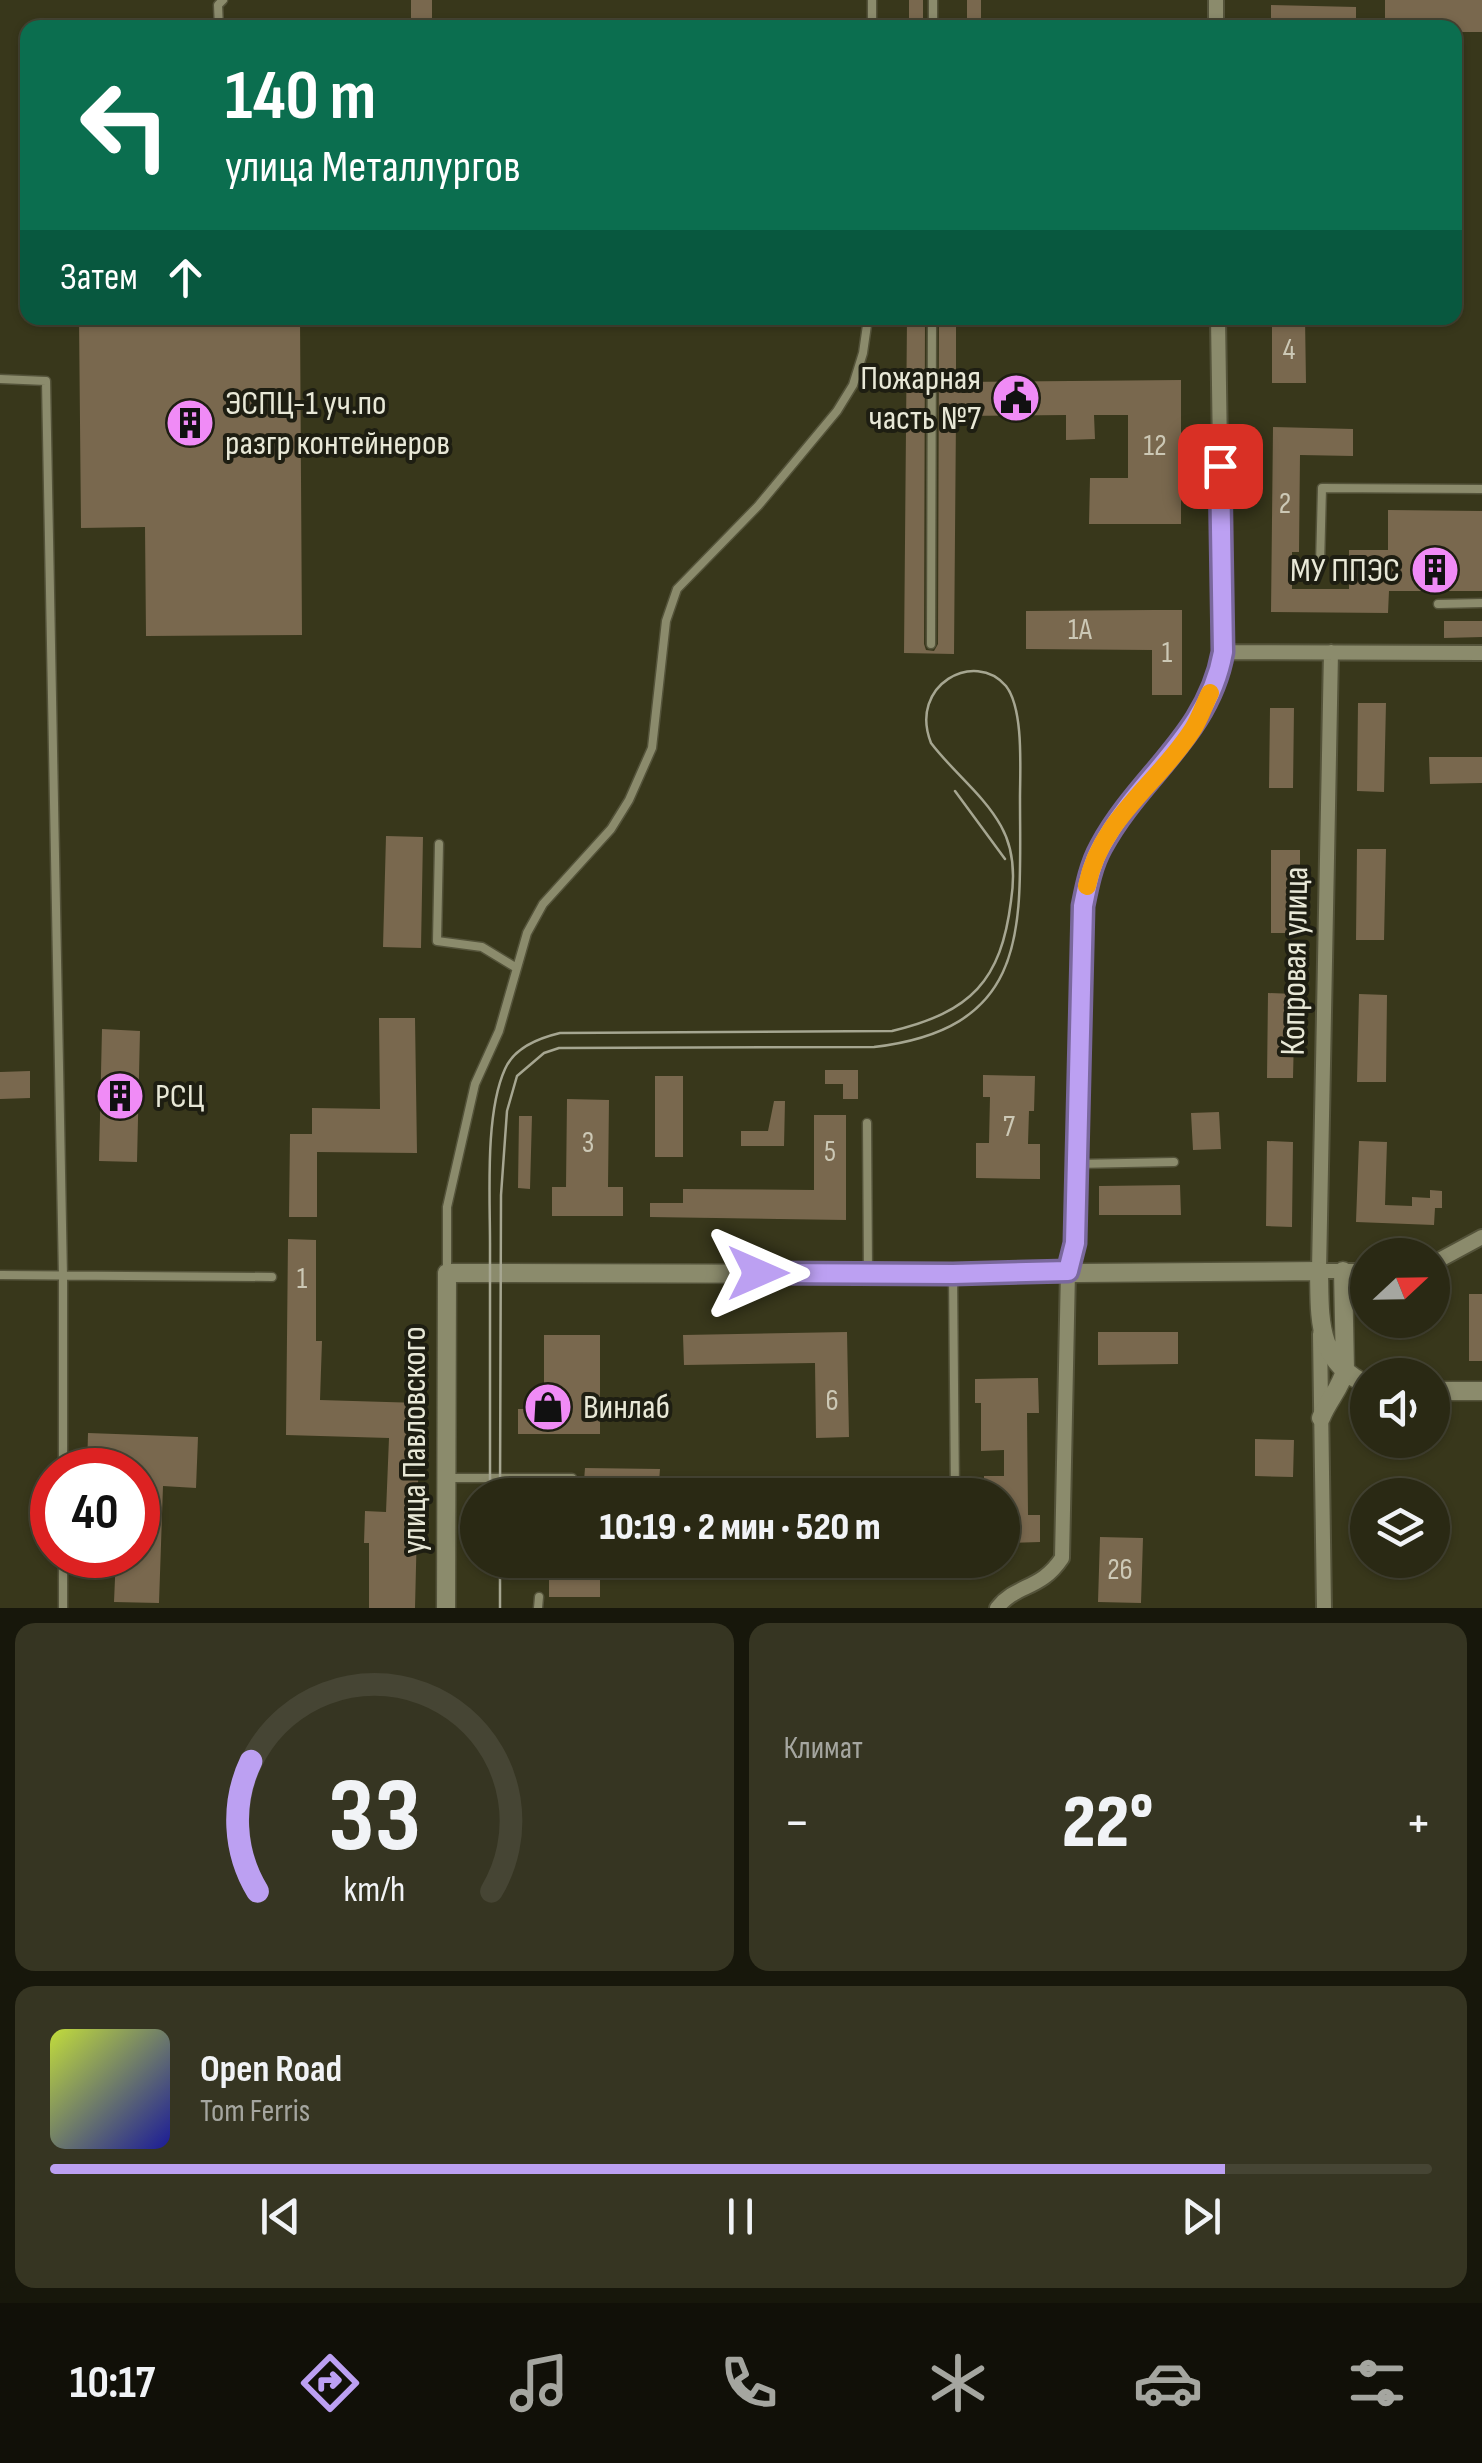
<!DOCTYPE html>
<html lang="ru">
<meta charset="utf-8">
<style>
body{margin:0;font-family:"Sofia Sans Condensed",sans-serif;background:#363522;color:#f1f3f6;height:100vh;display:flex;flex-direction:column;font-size:38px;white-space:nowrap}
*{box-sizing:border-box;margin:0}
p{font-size:32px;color:#a5a6a0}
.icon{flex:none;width:55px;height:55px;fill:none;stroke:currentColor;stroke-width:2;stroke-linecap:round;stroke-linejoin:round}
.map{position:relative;height:1608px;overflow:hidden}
.details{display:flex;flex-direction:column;gap:15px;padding:15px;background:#17170b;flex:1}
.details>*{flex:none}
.banner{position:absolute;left:20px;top:20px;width:1442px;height:305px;border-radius:20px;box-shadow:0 2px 8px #0004,0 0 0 2px #464534;background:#0b6e4f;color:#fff;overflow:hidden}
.needle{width:65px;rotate:68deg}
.fabs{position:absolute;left:1350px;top:1238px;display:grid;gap:20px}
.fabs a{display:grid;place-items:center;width:100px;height:100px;border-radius:50%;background:#2a2914;box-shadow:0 2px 8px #0004,0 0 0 2px #464534;font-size:50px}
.speed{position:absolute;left:30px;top:1448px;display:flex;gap:20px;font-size:50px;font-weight:700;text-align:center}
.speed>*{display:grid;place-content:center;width:130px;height:130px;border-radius:50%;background:#2a2914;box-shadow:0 2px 8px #0004,0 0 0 2px #464534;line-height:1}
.speed .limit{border:15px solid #d22;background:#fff;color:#111}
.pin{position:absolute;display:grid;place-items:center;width:85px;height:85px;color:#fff;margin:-42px;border-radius:20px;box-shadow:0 5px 15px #0006}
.me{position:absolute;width:110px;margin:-55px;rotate:90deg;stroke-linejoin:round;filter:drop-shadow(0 0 8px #0008)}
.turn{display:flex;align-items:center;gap:35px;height:210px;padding:0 40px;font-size:45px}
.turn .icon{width:130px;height:130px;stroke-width:2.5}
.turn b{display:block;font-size:70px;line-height:85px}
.then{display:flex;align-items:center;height:95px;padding:0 40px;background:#0003;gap:20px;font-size:38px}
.big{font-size:75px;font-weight:800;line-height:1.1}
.details .widget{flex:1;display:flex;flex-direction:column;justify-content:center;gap:15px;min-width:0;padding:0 35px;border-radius:20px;background:#363522}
.details .dial{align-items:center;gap:0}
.dial svg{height:260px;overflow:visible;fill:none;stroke:#464534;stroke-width:7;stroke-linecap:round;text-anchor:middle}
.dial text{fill:#f1f3f6;stroke:none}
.song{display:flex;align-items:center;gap:30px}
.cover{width:120px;height:120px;border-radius:15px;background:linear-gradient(135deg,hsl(70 70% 55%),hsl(240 70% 35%))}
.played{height:10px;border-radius:5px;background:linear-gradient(90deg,#bca0f2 85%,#464534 85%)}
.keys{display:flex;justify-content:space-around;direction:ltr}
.heat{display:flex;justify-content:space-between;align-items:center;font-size:55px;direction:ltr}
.details .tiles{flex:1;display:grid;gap:15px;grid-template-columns:1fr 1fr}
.widget:last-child{grid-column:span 2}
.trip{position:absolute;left:460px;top:1478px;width:560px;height:100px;border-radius:50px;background:#2a2914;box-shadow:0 2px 8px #0004,0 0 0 2px #464534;font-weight:800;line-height:100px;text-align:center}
.tabs{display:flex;height:160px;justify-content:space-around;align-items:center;background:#111008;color:#a5a6a0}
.tabs .icon{width:70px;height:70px}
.tabs .on{color:#bca0f2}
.tabs b{font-size:45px;color:#f1f3f6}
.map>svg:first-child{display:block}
</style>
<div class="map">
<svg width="1482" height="1608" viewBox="0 0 1482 1608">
<rect width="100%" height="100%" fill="#38371b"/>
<path fill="#79684e" d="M 411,0 L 432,0 L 432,28 L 411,28 Z
M 909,0 L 923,0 L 923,28 L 909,28 Z
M 967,0 L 981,0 L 981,28 L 967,28 Z
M 1385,0 L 1482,0 L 1482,32 L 1455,32 L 1455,28 L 1385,28 Z
M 1271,5 L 1356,7 L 1356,28 L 1271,28 Z
M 79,318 L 300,318 L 302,635 L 146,636 L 145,527 L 81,528 Z
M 907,318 L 925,318 L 924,644 L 926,650 L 934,651 L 938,644 L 939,318 L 956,318 L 956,382 L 1181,380 L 1181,524 L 1089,524 L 1090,478 L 1128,478 L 1128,415 L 1094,415 L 1095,439 L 1066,440 L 1066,415 L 956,416 L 954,654 L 904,653 Z
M 1272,318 L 1305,318 L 1306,383 L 1272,383 Z
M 1273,427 L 1353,429 L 1353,456 L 1300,455 L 1299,552 L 1292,552 L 1292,589 L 1349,589 L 1349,550 L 1388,550 L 1388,510 L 1482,511 L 1482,591 L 1389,591 L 1388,613 L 1271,612 Z
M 1152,610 L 1182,610 L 1182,695 L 1152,695 L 1152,650 L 1026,649 L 1026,611 Z
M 1444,621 L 1482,621 L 1482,637 L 1444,638 Z
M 1358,703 L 1386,703 L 1384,792 L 1357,791 Z
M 1270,708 L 1294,708 L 1293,788 L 1269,788 Z
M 1429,757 L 1482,757 L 1482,783 L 1430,784 Z
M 386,836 L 423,837 L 421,948 L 383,947 Z
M 1357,849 L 1386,849 L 1384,940 L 1356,940 Z
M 1271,850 L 1300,850 L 1300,933 L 1271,933 Z
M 1268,993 L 1295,994 L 1293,1078 L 1267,1078 Z
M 1359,994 L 1387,995 L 1386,1082 L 1357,1082 Z
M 379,1018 L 415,1018 L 417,1153 L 317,1152 L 317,1217 L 289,1217 L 290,1134 L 312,1134 L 312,1108 L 380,1109 Z
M 102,1029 L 140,1031 L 137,1162 L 99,1161 Z
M 825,1070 L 858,1070 L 858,1099 L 843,1099 L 843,1084 L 825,1084 Z
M 30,1071 L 30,1098 L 0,1099 L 0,1072 Z
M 983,1075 L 1035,1076 L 1034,1111 L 1029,1111 L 1028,1144 L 1040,1144 L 1040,1179 L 976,1178 L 976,1143 L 989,1143 L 990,1097 L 983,1097 Z
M 655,1076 L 683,1076 L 683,1157 L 655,1157 Z
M 567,1099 L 609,1100 L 608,1187 L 623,1187 L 623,1216 L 552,1216 L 552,1187 L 566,1187 Z
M 774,1101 L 785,1101 L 784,1146 L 741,1146 L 741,1131 L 768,1131 Z
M 1219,1112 L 1221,1149 L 1193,1150 L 1191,1113 Z
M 814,1115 L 846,1115 L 846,1220 L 650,1217 L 650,1203 L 683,1203 L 683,1189 L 814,1190 Z
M 519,1116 L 532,1116 L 530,1189 L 518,1188 Z
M 1267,1141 L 1293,1142 L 1292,1227 L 1266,1226 Z
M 1359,1141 L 1387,1142 L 1385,1205 L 1412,1206 L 1412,1197 L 1430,1198 L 1430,1190 L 1442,1191 L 1442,1208 L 1435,1208 L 1434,1225 L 1356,1222 Z
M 1180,1185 L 1181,1215 L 1099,1215 L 1099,1186 Z
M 288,1239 L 316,1240 L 316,1341 L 322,1341 L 320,1400 L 420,1403 L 415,1608 L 369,1608 L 369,1543 L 364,1543 L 365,1511 L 386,1512 L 389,1438 L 286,1435 Z
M 1469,1294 L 1482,1294 L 1482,1361 L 1469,1361 Z
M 847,1332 L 849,1437 L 816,1438 L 815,1363 L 684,1365 L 683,1335 Z
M 1098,1332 L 1178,1332 L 1178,1364 L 1098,1365 Z
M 544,1335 L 600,1335 L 600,1434 L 518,1434 L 518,1409 L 544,1409 Z
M 1038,1378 L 1039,1413 L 1027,1413 L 1028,1515 L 1040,1515 L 1040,1542 L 1002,1543 L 1002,1495 L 984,1495 L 984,1476 L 1004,1476 L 1004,1450 L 981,1451 L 981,1403 L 975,1403 L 975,1379 Z
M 88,1433 L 198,1437 L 196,1488 L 163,1486 L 159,1603 L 114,1602 L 116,1555 L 138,1555 L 138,1470 L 87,1470 Z
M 1255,1439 L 1294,1440 L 1293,1477 L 1255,1476 Z
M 585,1468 L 660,1469 L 659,1482 L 584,1481 Z
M 1100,1537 L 1143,1538 L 1141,1603 L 1098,1602 Z
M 574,1560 L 600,1560 L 600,1597 L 549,1597 L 549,1570 L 574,1570 Z"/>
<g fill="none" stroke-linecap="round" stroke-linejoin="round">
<g stroke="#54533a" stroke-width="11">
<path id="service" d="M 219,28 L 218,5 L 223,0
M 872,28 L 872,0
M 933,28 L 933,0
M 0,379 L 46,381 L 63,1277 L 63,1470
M 1320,565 L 1322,488 L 1482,489
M 1438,604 L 1482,603
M 931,644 L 932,318
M 439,844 L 437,941 L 482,947 L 515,967
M 867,1123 L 868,1273
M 1076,1164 L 1174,1162
M 447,1273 L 447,1207 L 475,1084 L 499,1031 L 527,933 L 543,904 L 611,829 L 629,800 L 652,748 L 666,621 L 677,589 L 758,506 L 837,411 L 853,385 L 863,353 L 868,318
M 953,1274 L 955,1495
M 0,1275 L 272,1277
M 446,1478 L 572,1478
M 63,1608 L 63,1555
M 538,1608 L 539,1597"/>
</g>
<g stroke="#54533a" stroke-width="18">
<path id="minor" d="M 1216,0 L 1216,28
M 1223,652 L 1482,653
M 1331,652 L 1319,1271 L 1368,1271
M 1432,1264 L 1482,1237
M 1320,1334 L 1324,1608
M 997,1608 C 1017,1583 1040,1591 1062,1558 L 1068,1271 L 1075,1243 L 1083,906 C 1087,885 1091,865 1101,847 C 1140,775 1207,738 1223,652 L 1218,318"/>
</g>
<g stroke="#54533a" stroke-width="21">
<path id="tertiary" d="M 1432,1391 L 1482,1391
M 1321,1418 C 1328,1400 1341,1388 1345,1370 L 1343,1271
M 446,1608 L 447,1273 L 953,1274 L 1319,1271 C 1320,1319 1316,1362 1368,1385"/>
</g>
<use href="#service" stroke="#8b8b6c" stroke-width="8"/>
<use href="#minor" stroke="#8b8b6c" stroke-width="14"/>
<use href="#tertiary" stroke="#8b8b6c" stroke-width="18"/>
<path stroke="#a6a691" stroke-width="2.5" d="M 955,791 L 1005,859
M 490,1495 C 490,1411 490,1327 490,1243 C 490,1195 485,1113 505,1069 C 514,1048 539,1038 560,1033 L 892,1031 C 971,1012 1001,981 1011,901 C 1015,875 1014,849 1001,826 C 984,795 952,771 931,743 C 908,685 975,649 1006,686 C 1024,709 1020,770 1020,798 C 1020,926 1033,1028 874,1047 L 559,1048 L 544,1053 L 517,1076 L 507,1111 L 501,1195 L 500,1495
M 500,1608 L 500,1560"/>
</g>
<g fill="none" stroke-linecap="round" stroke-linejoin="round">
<g stroke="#7a689d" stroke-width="25">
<path id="route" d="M 758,1273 L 953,1274 L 1068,1271 L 1075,1243 L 1083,906 C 1087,886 1091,865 1101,847 C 1139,776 1208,736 1223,652 L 1220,466"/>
</g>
<use href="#route" stroke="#bca0f2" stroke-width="18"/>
<path stroke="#f59e0b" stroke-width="18" d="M 1087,886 C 1100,819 1159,783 1193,729 C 1200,718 1204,705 1210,693"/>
</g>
<defs>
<g id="civic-disc" transform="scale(2.5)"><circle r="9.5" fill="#f08bf6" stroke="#1e1e12"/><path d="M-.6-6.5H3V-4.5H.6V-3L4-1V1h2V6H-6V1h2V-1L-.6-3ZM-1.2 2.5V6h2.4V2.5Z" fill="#111"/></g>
<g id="building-disc" transform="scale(2.5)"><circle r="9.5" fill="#f08bf6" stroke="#1e1e12"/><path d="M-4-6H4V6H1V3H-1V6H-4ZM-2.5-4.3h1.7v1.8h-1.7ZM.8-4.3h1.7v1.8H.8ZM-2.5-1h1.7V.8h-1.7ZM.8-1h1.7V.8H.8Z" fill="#111"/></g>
<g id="shop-disc" transform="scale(2.5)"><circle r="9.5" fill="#f08bf6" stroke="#1e1e12"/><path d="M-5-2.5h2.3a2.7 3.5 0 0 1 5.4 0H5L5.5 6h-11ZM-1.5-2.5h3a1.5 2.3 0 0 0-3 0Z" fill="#111"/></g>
</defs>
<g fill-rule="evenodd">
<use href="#civic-disc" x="1016" y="398"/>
<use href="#building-disc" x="190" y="423"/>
<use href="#building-disc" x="1435" y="570"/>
<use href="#building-disc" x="120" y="1096"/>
<use href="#shop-disc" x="548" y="1407"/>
</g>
<g text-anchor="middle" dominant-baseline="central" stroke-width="8" stroke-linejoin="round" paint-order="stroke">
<g font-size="30" fill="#ccc8b5">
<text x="1289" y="350">4</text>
<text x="1155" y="446">12</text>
<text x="1285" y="504">2</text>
<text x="1080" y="630">1А</text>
<text x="1167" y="653">1</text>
<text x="1009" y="1127">7</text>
<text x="588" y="1143">3</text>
<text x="830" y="1152">5</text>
<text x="302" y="1279">1</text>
<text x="832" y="1401">6</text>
<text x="1120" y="1570">26</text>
</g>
<g font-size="35" fill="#e8e8d7" stroke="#1e1e12" text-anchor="start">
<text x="981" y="378" text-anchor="end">Пожарная<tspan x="981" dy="40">часть №7</tspan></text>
<text x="225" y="403">ЭСПЦ-1 уч.по<tspan x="225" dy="40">разгр контейнеров</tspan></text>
<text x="1400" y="570" text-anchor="end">МУ ППЭС</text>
<text x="155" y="1096">РСЦ</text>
<text x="583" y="1407">Винлаб</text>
</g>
<g font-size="35" fill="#e8e8d7" stroke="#1e1e12">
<text transform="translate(1295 961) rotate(-89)">Копровая улица</text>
<text transform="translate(414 1440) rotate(-90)">улица Павловского</text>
</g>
</g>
</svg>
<div class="fabs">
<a><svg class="needle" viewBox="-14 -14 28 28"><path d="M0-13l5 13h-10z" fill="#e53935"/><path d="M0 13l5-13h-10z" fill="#a5a6a0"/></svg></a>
<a><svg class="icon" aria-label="sound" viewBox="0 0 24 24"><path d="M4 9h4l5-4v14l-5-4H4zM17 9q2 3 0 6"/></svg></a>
<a><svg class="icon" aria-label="layers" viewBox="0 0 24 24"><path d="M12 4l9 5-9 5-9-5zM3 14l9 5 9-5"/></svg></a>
</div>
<div class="speed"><div class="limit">40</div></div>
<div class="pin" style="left:1220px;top:466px;background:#d93025"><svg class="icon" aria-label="arrive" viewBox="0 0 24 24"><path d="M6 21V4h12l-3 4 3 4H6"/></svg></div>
<svg class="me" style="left:758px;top:1273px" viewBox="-20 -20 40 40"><path d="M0-17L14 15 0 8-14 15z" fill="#bca0f2" stroke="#fff" stroke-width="4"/></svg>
<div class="trip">10:19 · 2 мин · 520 m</div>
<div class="banner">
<div class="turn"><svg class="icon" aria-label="left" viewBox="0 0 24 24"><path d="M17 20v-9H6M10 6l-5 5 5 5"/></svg><div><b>140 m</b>улица Металлургов</div></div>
<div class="then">Затем<svg class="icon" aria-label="ahead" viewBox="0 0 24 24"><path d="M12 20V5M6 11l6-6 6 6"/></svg></div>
</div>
</div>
<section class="details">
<div class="tiles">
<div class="widget dial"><svg viewBox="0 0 100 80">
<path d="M14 69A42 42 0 1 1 86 69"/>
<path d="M14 69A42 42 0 0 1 12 29" stroke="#bca0f2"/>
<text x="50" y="56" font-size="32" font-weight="700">33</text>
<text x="50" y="72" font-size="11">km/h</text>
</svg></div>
<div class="widget"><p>Климат</p>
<div class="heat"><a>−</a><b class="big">22°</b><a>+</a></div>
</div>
<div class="widget">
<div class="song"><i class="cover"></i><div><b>Open Road</b><p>Tom Ferris</p></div></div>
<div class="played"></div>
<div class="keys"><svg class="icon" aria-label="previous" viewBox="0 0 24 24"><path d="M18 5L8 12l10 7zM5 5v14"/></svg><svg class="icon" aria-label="pause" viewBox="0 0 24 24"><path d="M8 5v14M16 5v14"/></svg><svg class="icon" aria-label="next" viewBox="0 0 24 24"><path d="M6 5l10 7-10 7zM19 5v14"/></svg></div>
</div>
</div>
</section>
<nav class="tabs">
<b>10:17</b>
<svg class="icon on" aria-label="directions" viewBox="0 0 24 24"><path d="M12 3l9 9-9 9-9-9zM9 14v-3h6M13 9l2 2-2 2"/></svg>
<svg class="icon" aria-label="music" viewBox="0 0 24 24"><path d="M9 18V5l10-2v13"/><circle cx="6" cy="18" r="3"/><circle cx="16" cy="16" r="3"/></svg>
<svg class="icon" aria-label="phone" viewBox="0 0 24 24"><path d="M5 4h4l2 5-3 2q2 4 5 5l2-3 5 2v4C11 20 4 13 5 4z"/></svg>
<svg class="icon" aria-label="climate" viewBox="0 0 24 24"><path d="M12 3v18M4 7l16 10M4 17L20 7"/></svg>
<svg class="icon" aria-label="car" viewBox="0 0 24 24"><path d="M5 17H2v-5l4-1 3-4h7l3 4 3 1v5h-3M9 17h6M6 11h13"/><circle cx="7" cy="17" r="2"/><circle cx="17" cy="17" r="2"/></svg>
<svg class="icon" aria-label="filters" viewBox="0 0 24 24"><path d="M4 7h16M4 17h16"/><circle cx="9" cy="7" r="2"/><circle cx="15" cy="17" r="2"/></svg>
</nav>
